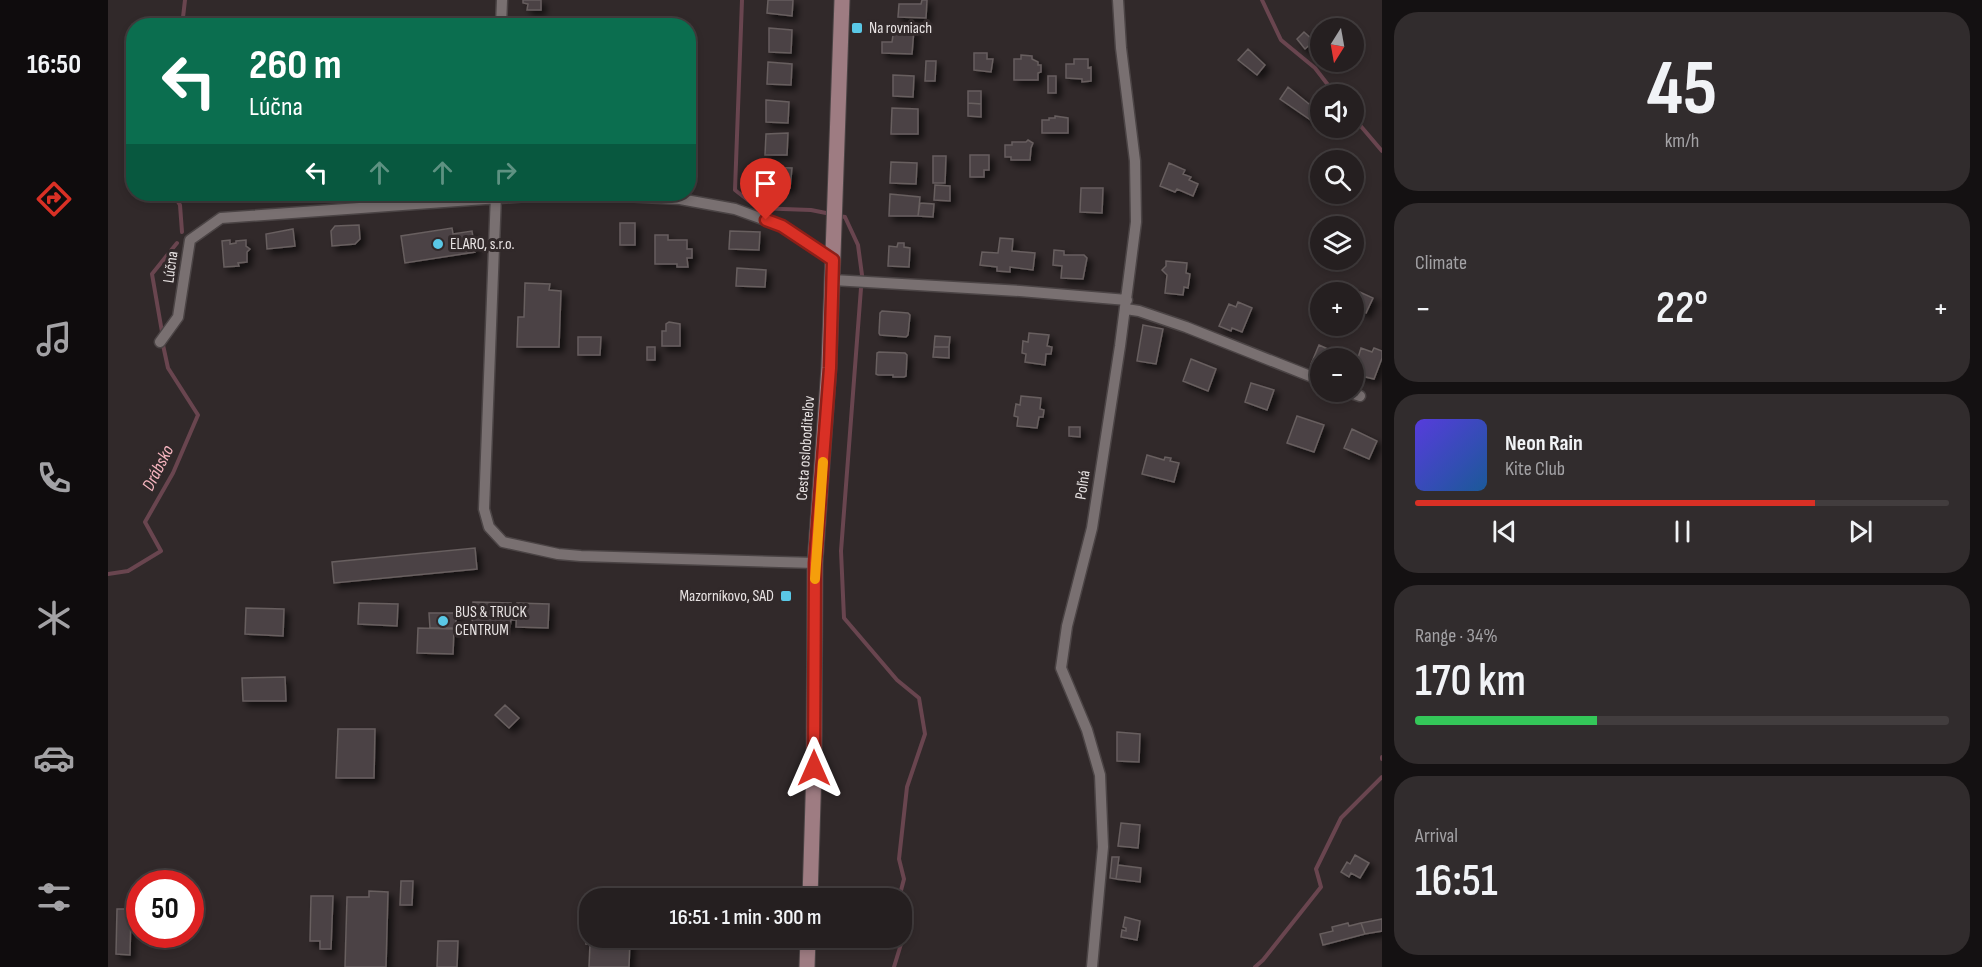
<!DOCTYPE html>
<meta charset="utf-8">
<style>
body{margin:0;font-family:"Sofia Sans Condensed",sans-serif;background:#312c2d;color:#f1f3f6;height:100vh;display:flex;flex-direction:column;font-size:22px;white-space:nowrap}
*{box-sizing:border-box;margin:0}
p{font-size:20px;color:#a3a2a5}
.icon{flex:none;width:33px;height:33px;fill:none;stroke:currentColor;stroke-width:2;stroke-linecap:round;stroke-linejoin:round}
.map{position:relative;flex:1;overflow:hidden}
.drawer{display:flex;flex-direction:column;gap:12px;padding:12px;background:#141112;width:600px}
.drawer>*{flex:none}
.guide{position:absolute;left:18px;top:18px;width:570px;height:183px;border-radius:24px;box-shadow:0 3px 9px #0003,0 0 0 2px #423d3e;background:#0b6e4f;color:#fff;overflow:hidden}
.needle{width:39px;rotate:191deg}
.controls{position:absolute;left:1202px;top:18px;display:grid;gap:12px}
.controls a{display:grid;place-items:center;width:54px;height:54px;border-radius:50%;background:#251f20;box-shadow:0 3px 9px #0003,0 0 0 2px #423d3e;font-size:30px}
.speed{position:absolute;left:18px;top:870px;display:flex;gap:12px;font-size:30px;font-weight:700;text-align:center}
.speed>*{display:grid;place-content:center;width:78px;height:78px;border-radius:50%;background:#251f20;box-shadow:0 3px 9px #0003,0 0 0 2px #423d3e;line-height:1}
.speed .limit{border:9px solid #d22;background:#fff;color:#111}
.pin{position:absolute;display:grid;place-items:center;width:51px;height:51px;color:#fff;margin:-62px -26px;border-radius:50% 50% 50% 0;rotate:-45deg;box-shadow:0 0 6px #0007}
.pin .icon{rotate:45deg}
.me{position:absolute;width:66px;margin:-33px;rotate:0deg;stroke-linejoin:round;filter:drop-shadow(0 0 4px #0008)}
.turn{display:flex;align-items:center;gap:21px;height:126px;padding:0 24px;font-size:27px}
.turn .icon{width:78px;height:78px;stroke-width:2.5}
.turn b{display:block;font-size:42px;line-height:51px}
.lanes{display:flex;align-items:center;height:57px;padding:0 24px;background:#0003;justify-content:center;gap:30px;direction:ltr}
.lanes .off{opacity:.35}
.big{font-size:45px;font-weight:600;line-height:1.1}
.drawer .widget{flex:1;display:flex;flex-direction:column;justify-content:center;gap:9px;min-width:0;padding:0 21px;border-radius:24px;background:#312c2d}
.drawer .dial{align-items:center;gap:0}
.dial b{font-size:78px;line-height:1}
.song{display:flex;align-items:center;gap:18px}
.cover{width:72px;height:72px;border-radius:9px;background:linear-gradient(135deg,hsl(250 70% 55%),hsl(210 70% 35%))}
.played{height:6px;border-radius:3px;background:linear-gradient(90deg,#d93025 75%,#423d3e 75%)}
.keys{display:flex;justify-content:space-around;direction:ltr}
.heat{display:flex;justify-content:space-between;align-items:center;font-size:33px;direction:ltr}
.charge{height:9px;border-radius:4px;background:linear-gradient(90deg,#34c759 34%,#423d3e 0)}
.trip{position:absolute;left:471px;top:888px;width:333px;height:60px;border-radius:24px;background:#251f20;box-shadow:0 3px 9px #0003,0 0 0 2px #423d3e;font-weight:600;line-height:60px;text-align:center}
main{display:flex;flex:1;min-height:0}
.menu{display:flex;flex-direction:column;width:108px;justify-content:space-around;align-items:center;background:#0f0c0d;color:#a3a2a5}
.menu .icon{width:42px;height:42px}
.menu .selected{color:#d93025}
.menu b{font-size:27px;color:#f1f3f6}
.map>svg:first-child{display:block}
</style>
<main>
<nav class="menu">
<b>16:50</b>
<svg class="icon selected" aria-label="directions" viewBox="0 0 24 24"><path d="M12 3l9 9-9 9-9-9zM9 14v-3h6M13 9l2 2-2 2"/></svg>
<svg class="icon" aria-label="music" viewBox="0 0 24 24"><path d="M9 18V5l10-2v13"/><circle cx="6" cy="18" r="3"/><circle cx="16" cy="16" r="3"/></svg>
<svg class="icon" aria-label="phone" viewBox="0 0 24 24"><path d="M5 4h4l2 5-3 2q2 4 5 5l2-3 5 2v4C11 20 4 13 5 4z"/></svg>
<svg class="icon" aria-label="climate" viewBox="0 0 24 24"><path d="M12 3v18M4 7l16 10M4 17L20 7"/></svg>
<svg class="icon" aria-label="car" viewBox="0 0 24 24"><path d="M5 17H2v-5l4-1 3-4h7l3 4 3 1v5h-3M9 17h6M6 11h13"/><circle cx="7" cy="17" r="2"/><circle cx="17" cy="17" r="2"/></svg>
<svg class="icon" aria-label="filters" viewBox="0 0 24 24"><path d="M4 7h16M4 17h16"/><circle cx="9" cy="7" r="2"/><circle cx="15" cy="17" r="2"/></svg>
</nav>
<div class="map">
<svg width="1274" height="967" viewBox="0 0 1274 967">
<defs>
<filter id="shadow"><feDropShadow dx="4.5" dy="4.5" stdDeviation="3" flood-color="#0009"/></filter>
</defs>
<rect width="100%" height="100%" fill="#31292a"/>
<g fill="none" stroke-linecap="round" stroke-linejoin="round">
<path stroke="#69454f" stroke-width="4" d="M 634,0 L 627,190 L 650,208 L 703,210 L 723,214
M 1154,0 L 1173,40 L 1207,68 L 1227,94
M 74,26 L 77,0
M 1245,117 L 1274,151
M 65,194 L 72,205 L 74,232
M 731,216 L 737,217 L 750,245 L 754,275 L 733,551 L 736,618 L 789,680 L 811,698 L 817,734 L 799,787 L 791,859 L 796,879 L 791,898
M 54,332 L 44,274 L 69,243
M 0,574 L 20,571 L 53,551 L 37,522 L 65,473 L 90,415 L 60,368 L 55,345
M 1274,757 L 1274,759
M 786,967 L 793,944 L 792,938
M 1147,967 L 1155,960 L 1213,887 L 1208,869 L 1233,818 L 1274,777"/>
</g>
<path fill="#4b4344" stroke="#675e5f" stroke-width="1.5" filter="url(#shadow)" d="M 415,0 L 433,0 L 433,10 L 419,10 L 420,4 L 415,3 Z
M 660,0 L 685,0 L 684,16 L 659,13 Z
M 814,0 L 819,0 L 818,18 L 790,17 L 791,4 L 813,4 Z
M 661,28 L 684,30 L 683,53 L 661,52 Z
M 786,28 L 806,29 L 804,54 L 774,53 L 774,42 L 784,42 Z
M 1196,32 L 1206,41 L 1197,49 L 1189,39 Z
M 1140,49 L 1157,65 L 1149,75 L 1130,60 Z
M 866,53 L 879,53 L 879,59 L 885,59 L 883,72 L 866,70 Z
M 913,55 L 924,56 L 924,59 L 930,62 L 930,65 L 933,65 L 933,72 L 930,73 L 930,80 L 906,80 L 906,59 L 913,59 Z
M 966,59 L 980,59 L 980,68 L 983,67 L 983,81 L 974,82 L 974,79 L 958,78 L 958,64 L 966,64 Z
M 818,61 L 828,61 L 827,81 L 817,81 Z
M 660,62 L 684,64 L 683,85 L 659,84 Z
M 785,75 L 806,76 L 805,97 L 785,96 Z
M 940,76 L 948,76 L 948,93 L 940,93 Z
M 1180,87 L 1211,112 L 1204,121 L 1172,99 Z
M 860,91 L 873,91 L 873,104 L 860,103 Z
M 658,100 L 681,102 L 680,123 L 658,122 Z
M 860,103 L 873,104 L 873,117 L 860,116 Z
M 784,108 L 810,109 L 810,134 L 783,134 Z
M 947,116 L 960,118 L 960,133 L 934,133 L 934,120 L 941,120 L 941,118 L 947,118 Z
M 680,133 L 679,155 L 657,155 L 658,134 Z
M 920,140 L 925,143 L 923,148 L 922,160 L 903,160 L 903,157 L 897,157 L 897,145 L 904,145 L 904,142 L 918,142 Z
M 862,155 L 881,155 L 881,170 L 876,170 L 876,177 L 862,177 Z
M 825,156 L 838,156 L 837,183 L 825,183 Z
M 783,162 L 809,163 L 808,184 L 782,183 Z
M 1061,163 L 1077,170 L 1075,174 L 1083,177 L 1081,180 L 1090,184 L 1085,196 L 1069,189 L 1067,192 L 1052,186 Z
M 658,167 L 684,168 L 682,188 L 658,187 Z
M 827,185 L 842,186 L 842,201 L 826,200 Z
M 973,188 L 995,188 L 994,213 L 972,212 Z
M 782,194 L 812,197 L 810,216 L 781,216 Z
M 812,203 L 826,204 L 825,217 L 810,216 Z
M 512,223 L 527,223 L 527,245 L 512,245 Z
M 251,225 L 252,239 L 247,244 L 224,246 L 223,231 L 227,226 Z
M 344,228 L 345,234 L 364,231 L 367,252 L 297,263 L 293,236 Z
M 185,229 L 187,246 L 159,249 L 158,234 Z
M 622,231 L 652,232 L 651,250 L 621,249 Z
M 547,235 L 560,235 L 560,240 L 579,240 L 579,249 L 584,249 L 584,258 L 579,258 L 580,267 L 569,267 L 569,264 L 547,264 Z
M 892,238 L 905,239 L 904,251 L 927,253 L 925,270 L 902,267 L 902,272 L 889,271 L 889,267 L 872,265 L 874,252 L 890,253 Z
M 122,240 L 122,244 L 128,243 L 128,241 L 138,240 L 138,246 L 142,249 L 139,252 L 139,262 L 130,263 L 131,266 L 116,267 L 114,241 Z
M 790,243 L 796,243 L 796,247 L 802,248 L 801,267 L 780,266 L 781,246 L 789,247 Z
M 946,250 L 956,251 L 956,255 L 976,255 L 979,258 L 975,279 L 953,278 L 954,266 L 945,265 Z
M 1058,261 L 1079,263 L 1078,273 L 1082,274 L 1080,288 L 1076,287 L 1075,295 L 1057,293 L 1059,275 L 1054,270 L 1058,266 Z
M 629,268 L 658,270 L 657,287 L 628,286 Z
M 417,283 L 442,284 L 441,290 L 453,291 L 451,347 L 409,347 L 410,317 L 416,317 Z
M 1245,289 L 1265,298 L 1258,313 L 1245,307 Z
M 1130,302 L 1144,308 L 1134,332 L 1124,328 L 1123,331 L 1111,326 L 1121,304 L 1128,307 Z
M 774,311 L 800,313 L 802,315 L 800,335 L 798,337 L 772,335 L 771,333 L 772,313 Z
M 561,322 L 572,324 L 572,346 L 554,346 L 554,331 L 558,331 L 558,324 Z
M 1035,325 L 1055,329 L 1048,364 L 1029,361 Z
M 921,333 L 941,335 L 939,346 L 944,347 L 943,354 L 938,354 L 937,365 L 917,362 L 918,354 L 914,353 L 915,341 L 920,342 Z
M 827,336 L 842,337 L 841,347 L 826,347 Z
M 470,337 L 493,337 L 492,355 L 470,355 Z
M 1211,345 L 1233,355 L 1232,358 L 1212,358 L 1212,368 L 1203,364 Z
M 539,347 L 547,347 L 547,360 L 539,360 Z
M 826,347 L 841,347 L 841,358 L 825,357 Z
M 1253,348 L 1264,352 L 1266,348 L 1274,351 L 1274,358 L 1266,379 L 1245,374 Z
M 771,352 L 797,353 L 799,355 L 798,376 L 796,377 L 785,377 L 785,375 L 770,375 L 768,374 L 769,353 Z
M 1083,359 L 1108,369 L 1100,391 L 1075,381 Z
M 1143,383 L 1166,390 L 1159,410 L 1137,402 Z
M 913,396 L 933,398 L 932,409 L 936,410 L 935,417 L 931,417 L 929,428 L 909,426 L 910,417 L 906,416 L 908,404 L 912,405 Z
M 1189,416 L 1216,425 L 1206,452 L 1179,443 Z
M 961,427 L 972,427 L 972,437 L 961,436 Z
M 1244,429 L 1269,441 L 1261,459 L 1236,448 Z
M 1039,455 L 1056,460 L 1057,457 L 1063,458 L 1062,461 L 1071,463 L 1066,482 L 1034,474 Z
M 367,548 L 369,569 L 226,583 L 224,562 Z
M 365,602 L 403,603 L 403,612 L 409,613 L 408,620 L 403,620 L 402,627 L 381,626 L 381,628 L 364,626 Z
M 251,603 L 290,604 L 289,626 L 250,624 Z
M 409,603 L 441,604 L 440,628 L 408,627 Z
M 138,608 L 176,609 L 175,636 L 137,634 Z
M 321,613 L 348,613 L 348,628 L 322,628 Z
M 310,628 L 346,629 L 345,654 L 309,653 Z
M 177,677 L 178,701 L 135,701 L 134,678 Z
M 397,705 L 411,718 L 401,728 L 387,715 Z
M 230,729 L 267,729 L 266,778 L 228,778 Z
M 1009,732 L 1032,734 L 1031,762 L 1009,761 Z
M 1013,823 L 1032,825 L 1030,848 L 1010,846 Z
M 1247,855 L 1261,863 L 1252,878 L 1243,873 L 1241,877 L 1233,872 L 1239,862 L 1242,864 Z
M 1004,857 L 1011,857 L 1008,879 L 1002,878 Z
M 1010,865 L 1033,868 L 1032,882 L 1008,879 Z
M 293,881 L 305,881 L 304,905 L 292,905 Z
M 261,891 L 280,892 L 278,967 L 237,967 L 239,897 L 261,897 Z
M 203,896 L 225,896 L 223,949 L 212,949 L 212,941 L 202,941 Z
M 9,909 L 23,909 L 22,955 L 8,954 Z
M 1017,917 L 1032,921 L 1029,940 L 1013,937 L 1014,930 L 1018,931 L 1018,928 L 1015,927 Z
M 1274,919 L 1274,931 L 1257,934 L 1253,923 Z
M 1240,923 L 1241,926 L 1253,923 L 1257,934 L 1215,945 L 1212,934 L 1225,931 L 1224,927 Z
M 482,937 L 522,938 L 521,967 L 481,967 L 482,944 L 478,944 L 478,939 L 481,939 Z
M 330,941 L 350,941 L 349,967 L 329,967 Z"/>
<g fill="none" stroke-linecap="round" stroke-linejoin="round">
<g stroke="#4b4445" stroke-width="13">
<path id="minor" d="M 393,26 L 394,0
M 388,194 L 376,509 L 381,527 L 395,542 L 450,554 L 473,556 L 707,563
M 480,194 L 572,199 L 627,209 L 674,226 L 725,260
M 725,280 L 912,291 L 1019,300
M 1018,309 L 1031,311 L 1078,327 L 1212,380
M 52,342 L 70,317 L 82,240 L 113,218 L 448,194
M 1240,392 L 1252,396
M 984,967 L 995,847 L 992,775 L 979,730 L 953,668 L 959,626 L 984,528 L 1012,346 L 1028,222 L 1027,161 L 1013,48 L 1010,0"/>
</g>
<g stroke="#4b4445" stroke-width="17">
<path id="secondary" d="M 702,898 L 706,768 L 707,563 L 721,367 L 734,0
M 699,967 L 700,938"/>
</g>
<use href="#minor" stroke="#797071" stroke-width="10"/>
<use href="#secondary" stroke="#9e7c82" stroke-width="15"/>
</g>
<g fill="none" stroke-linecap="round" stroke-linejoin="round">
<g stroke="#8d1f18" stroke-width="15">
<path id="route" d="M 658,220 L 674,226 L 725,260 L 722,368 L 707,563 L 706,768"/>
</g>
<use href="#route" stroke="#d93025" stroke-width="10"/>
<path stroke="#f59e0b" stroke-width="10" d="M 707,579 L 715,462"/>
</g>
<g fill="#5ac8e6" stroke="#31292a" stroke-width="2">
<rect x="743" y="22" width="12" height="12" rx="3"/>
<circle cx="330" cy="244" r="6"/>
<rect x="672" y="590" width="12" height="12" rx="3"/>
<circle cx="335" cy="621" r="6"/>
</g>
<g text-anchor="middle" dominant-baseline="central" stroke-width="6" stroke-linejoin="round" paint-order="stroke">
<g font-size="16" fill="#e8e3e3" stroke="#31292a" text-anchor="start">
<text x="761" y="28">Na rovniach</text>
<text x="342" y="244">ELARO, s.r.o.</text>
<text x="666" y="596" text-anchor="end">Mazorníkovo, SAD</text>
<text x="347" y="612">BUS &amp; TRUCK<tspan x="347" dy="18">CENTRUM</tspan></text>
</g>
<g font-size="16" fill="#e8e3e3" stroke="#31292a">
<text transform="translate(63 267) rotate(-82)">Lúčna</text>
<text transform="translate(698 448) rotate(-86)">Cesta osloboditeľov</text>
<text transform="translate(975 485) rotate(-81)">Poľná</text>
</g>
<g font-size="18" font-style="italic" fill="#f8b6c0" stroke="#31292a">
<text transform="translate(50 468) rotate(-63)">Drábsko</text>
</g>
</g>
</svg>
<div class="controls">
<a><svg class="needle" viewBox="-14 -14 28 28"><path d="M0-13l5 13h-10z" fill="#e53935"/><path d="M0 13l5-13h-10z" fill="#a3a2a5"/></svg></a>
<a><svg class="icon" aria-label="sound" viewBox="0 0 24 24"><path d="M4 9h4l5-4v14l-5-4H4zM17 9q2 3 0 6"/></svg></a>
<a><svg class="icon" aria-label="search" viewBox="0 0 24 24"><circle cx="10" cy="10" r="6"/><path d="M15 15l6 6"/></svg></a>
<a><svg class="icon" aria-label="layers" viewBox="0 0 24 24"><path d="M12 4l9 5-9 5-9-5zM3 14l9 5 9-5"/></svg></a>
<a>+</a>
<a>−</a>
</div>
<div class="speed"><div class="limit">50</div></div>
<div class="pin" style="left:658px;top:220px;background:#d93025"><svg class="icon" aria-label="arrive" viewBox="0 0 24 24"><path d="M6 21V4h12l-3 4 3 4H6"/></svg></div>
<svg class="me" style="left:706px;top:768px" viewBox="-20 -20 40 40"><path d="M0-17L14 15 0 8-14 15z" fill="#d93025" stroke="#fff" stroke-width="4"/></svg>
<div class="trip">16:51 · 1 min · 300 m</div>
<div class="guide">
<div class="turn"><svg class="icon" aria-label="left" viewBox="0 0 24 24"><path d="M17 20v-9H6M10 6l-5 5 5 5"/></svg><div><b>260 m</b>Lúčna</div></div>
<div class="lanes"><svg class="icon" aria-label="left" viewBox="0 0 24 24"><path d="M17 20v-9H6M10 6l-5 5 5 5"/></svg><svg class="icon off" aria-label="ahead" viewBox="0 0 24 24"><path d="M12 20V5M6 11l6-6 6 6"/></svg><svg class="icon off" aria-label="ahead" viewBox="0 0 24 24"><path d="M12 20V5M6 11l6-6 6 6"/></svg><svg class="icon off" aria-label="right" viewBox="0 0 24 24"><path d="M7 20v-9h11M14 6l5 5-5 5"/></svg></div>
</div>
</div>
<section class="drawer">
<div class="widget dial"><b>45</b><p>km/h</p></div>
<div class="widget"><p>Climate</p>
<div class="heat"><a>−</a><b class="big">22°</b><a>+</a></div>
</div>
<div class="widget">
<div class="song"><i class="cover"></i><div><b>Neon Rain</b><p>Kite Club</p></div></div>
<div class="played"></div>
<div class="keys"><svg class="icon" aria-label="previous" viewBox="0 0 24 24"><path d="M18 5L8 12l10 7zM5 5v14"/></svg><svg class="icon" aria-label="pause" viewBox="0 0 24 24"><path d="M8 5v14M16 5v14"/></svg><svg class="icon" aria-label="next" viewBox="0 0 24 24"><path d="M6 5l10 7-10 7zM19 5v14"/></svg></div>
</div>
<div class="widget"><p>Range · 34%</p><b class="big">170 km</b><div class="charge"></div></div>
<div class="widget"><p>Arrival</p><b class="big">16:51</b></div>
</section>
</main>
